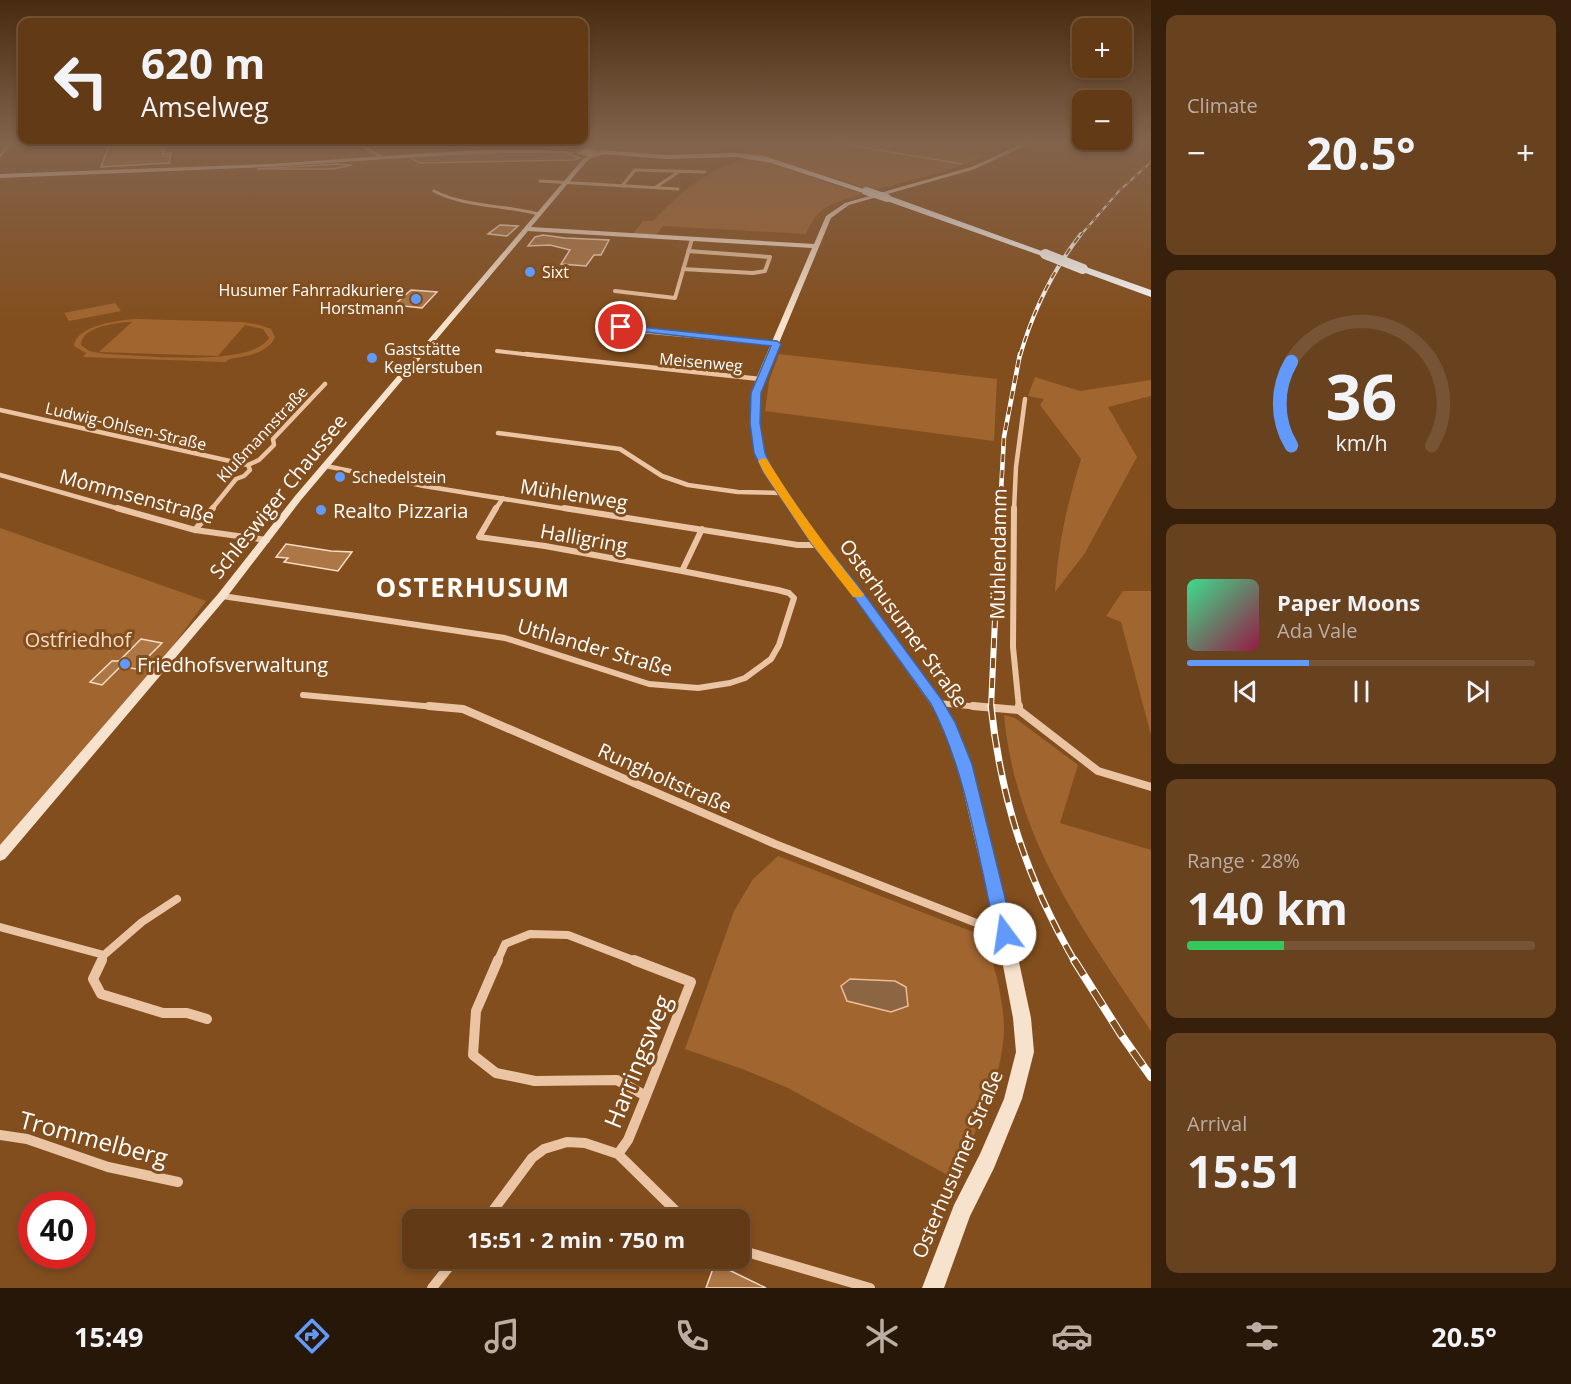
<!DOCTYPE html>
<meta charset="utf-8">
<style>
body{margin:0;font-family:"Open Sans",sans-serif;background:#68411f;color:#f1f3f6;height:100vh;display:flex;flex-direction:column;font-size:22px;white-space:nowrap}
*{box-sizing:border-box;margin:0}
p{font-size:20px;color:#bbada1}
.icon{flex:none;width:33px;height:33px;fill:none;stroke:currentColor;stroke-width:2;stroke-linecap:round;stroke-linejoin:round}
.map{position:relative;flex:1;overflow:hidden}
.drawer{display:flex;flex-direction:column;gap:15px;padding:15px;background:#36200c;width:420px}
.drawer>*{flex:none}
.banner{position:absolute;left:18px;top:18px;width:570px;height:126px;border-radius:12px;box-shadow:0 3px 9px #0003,0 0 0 2px #765435;background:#623a16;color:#f1f3f6;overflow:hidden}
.tools{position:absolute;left:1072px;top:18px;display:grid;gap:12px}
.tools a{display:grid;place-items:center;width:60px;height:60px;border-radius:12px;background:#623a16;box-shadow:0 3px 9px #0003,0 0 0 2px #765435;font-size:30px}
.speed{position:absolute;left:18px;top:1191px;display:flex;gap:12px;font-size:30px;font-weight:700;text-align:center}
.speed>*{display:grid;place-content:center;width:78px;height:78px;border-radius:50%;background:#623a16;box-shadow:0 3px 9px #0003,0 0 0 2px #765435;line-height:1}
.speed .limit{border:9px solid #d22;background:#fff;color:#111}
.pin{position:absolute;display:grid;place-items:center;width:51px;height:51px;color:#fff;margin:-26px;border:3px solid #fff;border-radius:50%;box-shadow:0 2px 6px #0007}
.me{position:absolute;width:66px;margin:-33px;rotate:346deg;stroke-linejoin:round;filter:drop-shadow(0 0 4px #0008)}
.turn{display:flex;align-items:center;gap:21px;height:126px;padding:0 24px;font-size:27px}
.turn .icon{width:78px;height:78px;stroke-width:2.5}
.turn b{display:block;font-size:42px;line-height:51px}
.big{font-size:45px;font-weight:700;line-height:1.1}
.drawer .tile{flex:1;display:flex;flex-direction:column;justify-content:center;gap:9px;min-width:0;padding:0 21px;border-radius:12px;background:#68411f}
.drawer .dial{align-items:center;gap:0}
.dial svg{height:156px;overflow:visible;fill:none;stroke:#765435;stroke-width:7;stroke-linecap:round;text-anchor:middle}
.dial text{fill:#f1f3f6;stroke:none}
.song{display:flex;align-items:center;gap:18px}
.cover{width:72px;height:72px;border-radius:9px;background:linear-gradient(135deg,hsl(150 70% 55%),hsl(340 70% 35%))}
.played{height:6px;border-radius:3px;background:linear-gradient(90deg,#619afa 35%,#765435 35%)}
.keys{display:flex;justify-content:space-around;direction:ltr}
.heat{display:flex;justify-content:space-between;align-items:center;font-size:33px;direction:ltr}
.charge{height:9px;border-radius:4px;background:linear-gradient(90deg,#34c759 28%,#765435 0)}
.trip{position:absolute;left:402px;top:1209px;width:348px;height:60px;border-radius:12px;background:#623a16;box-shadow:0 3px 9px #0003,0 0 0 2px #765435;font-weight:700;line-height:60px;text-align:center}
.tabs{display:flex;height:96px;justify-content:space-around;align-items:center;background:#271709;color:#bbada1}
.tabs .icon{width:42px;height:42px}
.tabs .current{color:#619afa}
.tabs b{font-size:27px;color:#f1f3f6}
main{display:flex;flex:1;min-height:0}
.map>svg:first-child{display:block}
</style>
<main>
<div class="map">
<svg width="1151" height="1288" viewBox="0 0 1151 1288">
<rect width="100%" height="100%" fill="#834e1d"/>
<path fill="#a16530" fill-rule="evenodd" d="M 613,142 L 699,142 L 707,148 L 707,150 C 685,160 629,158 606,149 Z
M 714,142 L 870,142 L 950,150 L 951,142 L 954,142 L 954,151 L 991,155 L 943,172 L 873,190 Z
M 749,157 L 864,194 C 834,203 818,204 806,234 L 663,226 L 655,236 L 632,235 L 643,221 L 653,221 C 685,188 704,172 749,157 Z
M 115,303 L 121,311 L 69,321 L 64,313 Z
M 137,319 L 242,322 L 260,325 L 271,329 L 275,337 C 269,353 244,357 229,359 L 226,362 L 83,357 L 86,353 L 74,346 C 76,325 120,320 137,319 ZM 126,322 L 132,322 L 99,352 L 218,356 L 245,325 L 263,329 L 269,338 C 251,368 139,355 105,354 L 89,351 L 81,345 C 82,327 112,324 126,322 Z
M 779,354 L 997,379 L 994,441 L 765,411 L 769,381 Z
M 1035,377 L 1080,391 L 1151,380 L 1151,396 L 1108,407 L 1137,457 L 1085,553 L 1055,592 C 1059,541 1066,508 1081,459 L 1040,405 L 1044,399 L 1028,396 Z
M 0,528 L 206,601 L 161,662 L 0,849 Z
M 1123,591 L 1151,591 L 1151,735 L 1121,622 L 1106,616 Z
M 1004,715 L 1015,718 L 1078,765 L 1060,823 L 1151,850 L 1151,1031 C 1083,930 1016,841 1004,715 Z
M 778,856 L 973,932 L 983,939 L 989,948 C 997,977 1007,1013 1003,1044 C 998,1088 972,1137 955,1179 L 788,1088 L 745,1070 L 685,1049 L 734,911 L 753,879 ZM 895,981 L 891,1012 L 847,1001 L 877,982 Z"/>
<path fill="#8c6542" stroke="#ecbc96" stroke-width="1.5" d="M 543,151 L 566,153 L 580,158 L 574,160 L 419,163 L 409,156 Z
M 337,164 L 352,165 L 333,169 L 257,169 Z
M 850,979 L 895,981 L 906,987 L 908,1006 L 891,1012 L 847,1001 L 841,986 Z"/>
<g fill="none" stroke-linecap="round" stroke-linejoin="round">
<path stroke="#ecbc96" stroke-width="1.5" d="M 831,142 L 962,164"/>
</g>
<path fill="#ac7645" stroke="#f7ddc7" stroke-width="1.5" d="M 110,142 L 165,142 L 163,154 L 171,153 L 169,163 L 101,167 Z
M 500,225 L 518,226 L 507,236 L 488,234 Z
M 543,235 L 565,238 L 609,240 L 601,255 L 594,255 L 586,266 L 561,264 L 570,250 L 550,245 L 528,246 L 535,237 Z
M 411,290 L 437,292 L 422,308 L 394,305 Z
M 286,544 L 331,551 L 352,552 L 338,571 L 284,562 L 288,558 L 276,557 Z
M 141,639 L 162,643 L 136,669 L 121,666 L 102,685 L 90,682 L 112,661 L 119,661 Z
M 715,1263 L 731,1271 L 766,1288 L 706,1288 Z"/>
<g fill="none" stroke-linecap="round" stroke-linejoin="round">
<path stroke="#eac4a3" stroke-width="3" d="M 356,142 L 381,157
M 540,181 L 678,189
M 622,186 L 635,170 L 705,172
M 656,187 L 680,171
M 434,191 C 464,207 505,205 538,214"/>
<path stroke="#eac4a3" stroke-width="4" d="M 683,269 L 753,273 L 765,271 L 770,257 L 688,251
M 615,291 L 675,298 L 692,239
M 598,327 L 777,344
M 497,351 L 540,356"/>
<path stroke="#eac4a3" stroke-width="4.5" d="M 526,354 L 760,379
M 0,410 L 248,465
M 498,433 L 620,449 L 662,476 L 688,485 L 738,492 L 782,493
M 326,466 L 424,486 L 573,510
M 0,475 L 123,510
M 211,510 L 236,479 L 244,476 L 250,470 L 248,465 L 259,460 L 274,445 L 273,439 L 325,384
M 495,510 L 503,498
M 1014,510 L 1016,467 L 1025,399"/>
<path stroke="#eac4a3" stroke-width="6" d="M 117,508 L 195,530 L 267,540
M 496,508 L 479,537 L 545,546 L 682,571 L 702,529
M 564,508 L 798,545 L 819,545
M 1014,508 L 1013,647 L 1019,708
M 195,530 L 213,508
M 222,596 L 505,638 L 649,684 L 698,688 L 730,683 L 745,678 L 771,659 L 779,645 L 794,598 L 789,593 L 778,590 L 682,571
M 303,695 L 446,708
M 938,703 L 990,708"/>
<path stroke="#eac4a3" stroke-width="8" d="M 429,706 L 463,709 L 775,844 L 1002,933
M 973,706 L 1019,710
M 1019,706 L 1019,710 L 1098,771 L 1151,787
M 0,927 L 104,955 L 101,962
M 104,955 L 142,922 L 177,899
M 497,962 L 505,944 L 530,934 L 568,935 L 638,962"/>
<path stroke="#eac4a3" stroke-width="10" d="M 102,960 L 93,979 L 101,994 L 163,1013 L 187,1013 L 207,1019
M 498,960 L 476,1011 L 473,1055 L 496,1073 L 535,1081 L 617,1080 L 646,1096
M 634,960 L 691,982 L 646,1096
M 0,1135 L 27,1139 L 108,1167 L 178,1182
M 618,1154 L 628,1140 L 646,1096
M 486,1220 L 532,1158 L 544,1149 L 567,1142 L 585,1143 L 618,1154 L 685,1220
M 740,1250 L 870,1288
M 432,1288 L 456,1258"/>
<path fill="#f7e2ce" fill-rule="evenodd" d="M 9,142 L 13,142 L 0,158 L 0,154 Z
M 1027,142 L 1032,142 L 975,169 L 849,205 L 831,218 L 764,379 L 760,393 L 759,423 L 765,453 L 774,473 L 819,539 L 856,585 L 942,700 L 955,722 L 971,764 L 1013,934 L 1031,1018 L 1034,1052 L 1022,1099 L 994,1168 L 970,1216 L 944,1288 L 922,1288 L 954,1205 L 980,1154 L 1004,1099 L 1016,1052 L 1013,1018 L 997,934 L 957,764 L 941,722 L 931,705 L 848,589 L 811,543 L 764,473 L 755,453 L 751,423 L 752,393 L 756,379 L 812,248 L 528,231 L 301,500 L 226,598 L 5,859 L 0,861 L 0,845 L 218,594 L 295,496 L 583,159 L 590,155 L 594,156 L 587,161 L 531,227 L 814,244 L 826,216 L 845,203 L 971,167 Z
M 477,150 L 546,150 L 582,153 L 477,153 L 268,167 L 0,178 L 0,174 L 268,164 Z"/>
<path fill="#fef3e6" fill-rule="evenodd" d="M 587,148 L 607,153 L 592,158 L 577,153 Z"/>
<path fill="#fff" fill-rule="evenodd" d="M 600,150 L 666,155 L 736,153 L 764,156 L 870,191 L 863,193 L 771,163 L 736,157 L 666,159 L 603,154 Z
M 884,196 L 890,196 L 1050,254 L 1042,256 L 884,200 Z
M 1080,267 L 1086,267 L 1151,290 L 1151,297 L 1080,271 Z"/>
<g stroke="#fff" stroke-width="2">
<path id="rail-far5" d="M 1080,236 L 1119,191 L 1151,162"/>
</g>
<g stroke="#fff" stroke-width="4">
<path id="rail-far4" d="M 1020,356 C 1033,311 1052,271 1081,234"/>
</g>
<g stroke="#fff" stroke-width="4.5">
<path id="rail-far3" d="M 1000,510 L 1004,437 L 1020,354"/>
</g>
<g stroke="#fff" stroke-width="6">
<path id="rail-far2" d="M 991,708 L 1000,508"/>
</g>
<g stroke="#fff" stroke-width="7">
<path id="rail-far1" d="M 991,706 C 1001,800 1027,880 1075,962"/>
</g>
<g stroke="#fff" stroke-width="8">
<path id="rail" d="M 1074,960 L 1122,1036 L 1151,1077"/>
</g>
<use href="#rail-far5" stroke="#834e1d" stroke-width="1.5" stroke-dasharray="5" stroke-linecap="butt"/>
<use href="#rail-far4" stroke="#834e1d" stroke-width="2" stroke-dasharray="7" stroke-linecap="butt"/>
<use href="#rail-far3" stroke="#834e1d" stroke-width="3" stroke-dasharray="8" stroke-linecap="butt"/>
<use href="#rail-far2" stroke="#834e1d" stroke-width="4" stroke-dasharray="10" stroke-linecap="butt"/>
<use href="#rail-far1" stroke="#834e1d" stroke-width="4.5" stroke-dasharray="14" stroke-linecap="butt"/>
<use href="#rail" stroke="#834e1d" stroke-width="6" stroke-dasharray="18" stroke-linecap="butt"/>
<path stroke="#fff" stroke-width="8" d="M 866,191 L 887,198"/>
<path stroke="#fff" stroke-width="10" d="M 1045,254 L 1083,269"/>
</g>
<linearGradient id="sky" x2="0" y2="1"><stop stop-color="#482b10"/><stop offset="0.44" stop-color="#82634c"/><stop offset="1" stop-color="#82634c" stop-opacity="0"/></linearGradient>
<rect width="1151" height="322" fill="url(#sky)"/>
<path fill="#619afa" stroke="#3f64a2" stroke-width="1.5" d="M 621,325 L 777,341 L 781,344 L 761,393 L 760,423 L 765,453 L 774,473 L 819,538 L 857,584 L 942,700 L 955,722 L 972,764 L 1014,934 L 1012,939 L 1005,941 L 998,939 L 996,934 C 979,861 966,770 931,704 L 848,589 L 811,543 L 764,473 L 754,453 L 750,423 L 751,393 L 771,346 L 618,329 L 618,326 Z"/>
<path fill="#f59e0b" d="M 763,458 L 767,459 C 795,506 828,549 862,592 L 864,594 L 862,597 L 853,597 L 811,543 L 764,473 L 758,461 Z"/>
<g fill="#619afa" stroke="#834e1d" stroke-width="2">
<circle cx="530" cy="272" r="6"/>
<circle cx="416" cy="299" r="6"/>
<circle cx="372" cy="358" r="6"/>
<circle cx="340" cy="477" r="6"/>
<circle cx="321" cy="510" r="6"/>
<circle cx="125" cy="664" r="6"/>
</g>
<g text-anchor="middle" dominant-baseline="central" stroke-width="6" stroke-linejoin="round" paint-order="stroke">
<g font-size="16" fill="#fff" stroke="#834e1d" text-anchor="start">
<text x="542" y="272">Sixt</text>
<text x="404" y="290" text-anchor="end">Husumer Fahrradkuriere<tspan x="404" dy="18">Horstmann</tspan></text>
<text x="384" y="349">Gaststätte<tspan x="384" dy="18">Keglerstuben</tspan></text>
<text x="352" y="477">Schedelstein</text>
</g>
<g font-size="16" fill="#fff" stroke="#834e1d">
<text transform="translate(701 362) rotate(5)">Meisenweg</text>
<text transform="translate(126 426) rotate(13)">Ludwig-Ohlsen-Straße</text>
<text transform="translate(262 434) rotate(-47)">Klußmannstraße</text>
</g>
<g font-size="20" fill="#fff" stroke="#834e1d">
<text transform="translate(574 494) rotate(9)">Mühlenweg</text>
<text transform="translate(137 496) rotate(15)">Mommsenstraße</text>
<text transform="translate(278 496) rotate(-51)">Schleswiger Chaussee</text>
<text transform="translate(584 538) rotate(10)">Halligring</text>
<text transform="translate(998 554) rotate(-89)">Mühlendamm</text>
<text transform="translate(904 623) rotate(54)">Osterhusumer Straße</text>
<text transform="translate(595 647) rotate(16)">Uthlander Straße</text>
<text transform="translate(665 778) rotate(24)">Rungholtstraße</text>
<text transform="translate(957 1164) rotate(-67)">Osterhusumer Straße</text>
</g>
<g font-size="20" fill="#fff" stroke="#834e1d" text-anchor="start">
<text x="333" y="510">Realto Pizzaria</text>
<text x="137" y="664">Friedhofsverwaltung</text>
</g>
<g font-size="20" fill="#f7ddc7" stroke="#834e1d">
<text x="78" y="639">Ostfriedhof</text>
</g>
<g font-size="24" fill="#fff" stroke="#834e1d">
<text transform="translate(637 1061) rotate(-68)">Harringsweg</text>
<text transform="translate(94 1138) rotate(15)">Trommelberg</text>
</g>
<g font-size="26" font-weight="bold" letter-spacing="1.5" fill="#fff" stroke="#834e1d">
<text x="473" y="587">OSTERHUSUM</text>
</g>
</g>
</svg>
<div class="tools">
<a>+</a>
<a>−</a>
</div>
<div class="speed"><div class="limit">40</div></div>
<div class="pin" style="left:621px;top:327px;background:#d93025"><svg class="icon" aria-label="arrive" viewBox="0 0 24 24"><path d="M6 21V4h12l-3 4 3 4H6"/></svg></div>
<svg class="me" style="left:1005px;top:934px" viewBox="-20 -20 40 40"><circle r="19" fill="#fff"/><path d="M0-13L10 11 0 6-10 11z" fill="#619afa"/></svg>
<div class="trip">15:51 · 2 min · 750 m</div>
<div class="banner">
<div class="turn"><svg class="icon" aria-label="left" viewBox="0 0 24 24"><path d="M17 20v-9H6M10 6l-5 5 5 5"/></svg><div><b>620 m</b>Amselweg</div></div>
</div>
</div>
<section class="drawer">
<div class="tile"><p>Climate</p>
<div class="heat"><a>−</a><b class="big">20.5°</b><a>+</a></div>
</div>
<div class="tile dial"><svg viewBox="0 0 100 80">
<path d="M14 69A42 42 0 1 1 86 69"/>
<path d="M14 69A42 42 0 0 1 14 26" stroke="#619afa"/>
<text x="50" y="56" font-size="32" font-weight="700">36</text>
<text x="50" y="72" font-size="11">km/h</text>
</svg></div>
<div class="tile">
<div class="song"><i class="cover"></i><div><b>Paper Moons</b><p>Ada Vale</p></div></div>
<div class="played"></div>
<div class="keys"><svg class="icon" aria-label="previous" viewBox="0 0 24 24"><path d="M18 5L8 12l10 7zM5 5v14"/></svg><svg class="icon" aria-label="pause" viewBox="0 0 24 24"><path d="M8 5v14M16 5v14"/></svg><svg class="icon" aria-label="next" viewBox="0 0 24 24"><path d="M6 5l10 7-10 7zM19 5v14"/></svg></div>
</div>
<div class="tile"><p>Range · 28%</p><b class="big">140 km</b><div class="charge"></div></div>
<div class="tile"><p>Arrival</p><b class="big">15:51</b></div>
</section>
</main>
<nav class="tabs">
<b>15:49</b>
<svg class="icon current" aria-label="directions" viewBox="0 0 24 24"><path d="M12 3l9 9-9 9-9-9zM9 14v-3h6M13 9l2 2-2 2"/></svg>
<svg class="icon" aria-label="music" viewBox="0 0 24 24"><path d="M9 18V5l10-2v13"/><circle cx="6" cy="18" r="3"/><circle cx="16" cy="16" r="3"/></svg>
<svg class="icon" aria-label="phone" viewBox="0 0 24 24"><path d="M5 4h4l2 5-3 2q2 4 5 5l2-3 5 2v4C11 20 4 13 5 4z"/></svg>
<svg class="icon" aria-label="climate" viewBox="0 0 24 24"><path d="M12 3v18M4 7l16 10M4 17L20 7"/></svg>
<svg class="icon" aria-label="car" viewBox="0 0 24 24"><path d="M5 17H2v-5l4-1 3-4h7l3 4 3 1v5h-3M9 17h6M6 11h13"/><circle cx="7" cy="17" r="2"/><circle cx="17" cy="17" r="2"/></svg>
<svg class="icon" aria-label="filters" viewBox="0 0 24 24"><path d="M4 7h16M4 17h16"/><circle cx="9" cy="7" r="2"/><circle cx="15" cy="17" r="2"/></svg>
<b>20.5°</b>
</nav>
